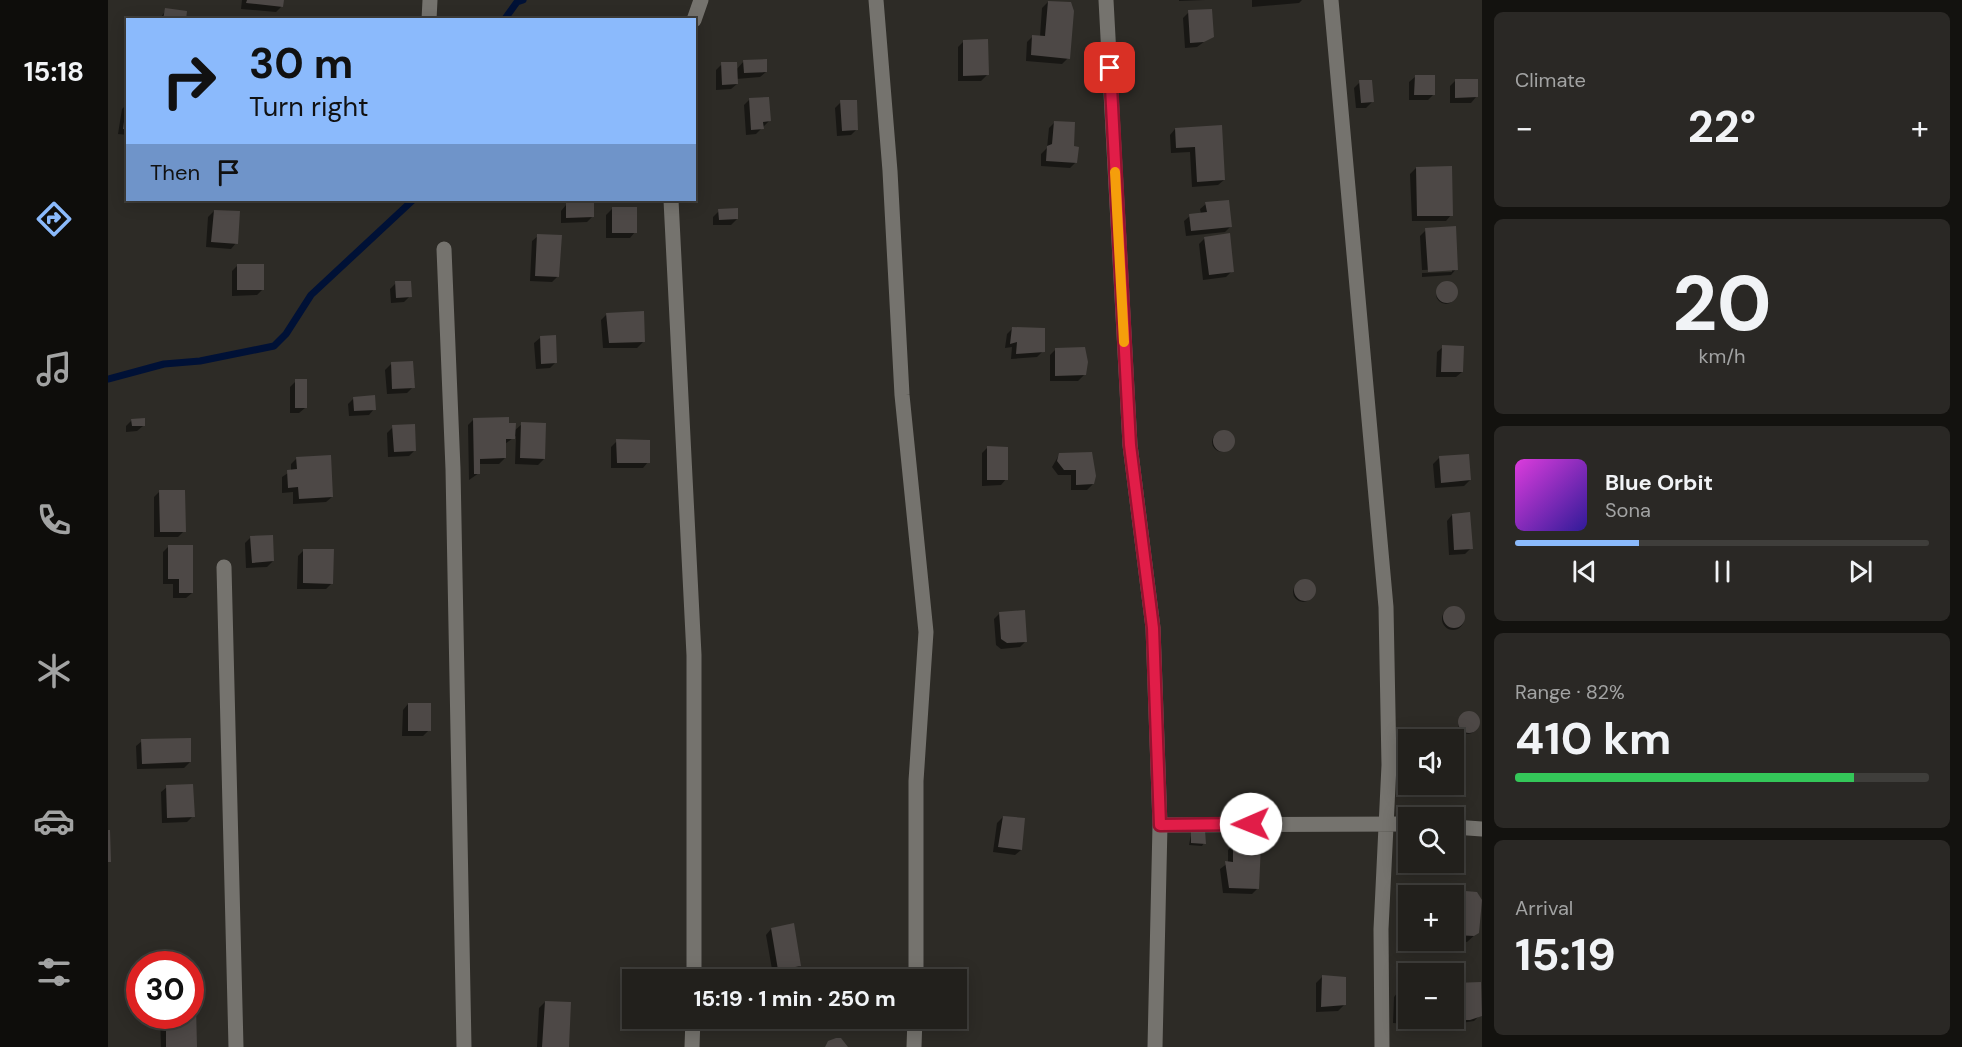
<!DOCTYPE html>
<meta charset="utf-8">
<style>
body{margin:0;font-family:"DM Sans",sans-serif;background:#2a2825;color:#f1f3f6;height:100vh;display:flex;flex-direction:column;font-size:22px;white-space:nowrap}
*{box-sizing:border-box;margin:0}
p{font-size:20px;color:#a2a3a3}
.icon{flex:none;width:33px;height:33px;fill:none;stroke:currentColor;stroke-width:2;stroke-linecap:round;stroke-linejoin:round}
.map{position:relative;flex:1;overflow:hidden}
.side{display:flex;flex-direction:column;gap:12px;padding:12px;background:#13120f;width:480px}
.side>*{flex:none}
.top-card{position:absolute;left:18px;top:18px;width:570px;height:183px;border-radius:0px;box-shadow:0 3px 15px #0003,0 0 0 2px #3f3e3b;background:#8bbafc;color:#111;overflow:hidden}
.fabs{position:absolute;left:1290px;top:729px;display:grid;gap:12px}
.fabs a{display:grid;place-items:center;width:66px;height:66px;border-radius:0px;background:#22201c;box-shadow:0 3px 15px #0003,0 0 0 2px #3f3e3b;font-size:30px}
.speed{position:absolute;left:18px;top:951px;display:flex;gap:12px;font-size:30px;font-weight:700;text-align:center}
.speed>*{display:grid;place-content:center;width:78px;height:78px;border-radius:50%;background:#22201c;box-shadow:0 3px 15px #0003,0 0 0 2px #3f3e3b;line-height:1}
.speed .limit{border:9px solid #d22;background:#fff;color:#111}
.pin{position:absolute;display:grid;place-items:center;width:51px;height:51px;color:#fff;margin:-26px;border-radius:12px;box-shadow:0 3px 9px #0006}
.me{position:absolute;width:66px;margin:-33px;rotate:269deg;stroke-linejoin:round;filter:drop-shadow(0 0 4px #0008)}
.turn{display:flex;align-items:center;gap:21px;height:126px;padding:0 24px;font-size:27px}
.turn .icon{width:78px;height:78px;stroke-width:2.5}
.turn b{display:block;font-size:42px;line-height:51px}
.then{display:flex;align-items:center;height:57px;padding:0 24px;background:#0003;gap:12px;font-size:22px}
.big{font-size:45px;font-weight:700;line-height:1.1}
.side .widget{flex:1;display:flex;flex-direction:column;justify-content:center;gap:9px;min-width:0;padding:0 21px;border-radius:9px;background:#2a2825}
.side .dial{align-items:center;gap:0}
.dial b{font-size:78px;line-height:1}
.song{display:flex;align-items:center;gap:18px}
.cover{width:72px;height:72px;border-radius:9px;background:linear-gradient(135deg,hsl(300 70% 55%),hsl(250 70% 35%))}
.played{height:6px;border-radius:3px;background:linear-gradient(90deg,#8bbafc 30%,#3f3e3b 30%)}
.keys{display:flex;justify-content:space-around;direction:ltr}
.heat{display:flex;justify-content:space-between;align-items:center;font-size:33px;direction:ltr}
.charge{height:9px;border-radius:4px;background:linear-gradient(90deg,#34c759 82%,#3f3e3b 0)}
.trip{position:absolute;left:514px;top:969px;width:345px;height:60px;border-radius:0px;background:#22201c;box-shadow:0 3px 15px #0003,0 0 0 2px #3f3e3b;font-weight:700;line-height:60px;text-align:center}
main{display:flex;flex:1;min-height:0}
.menu{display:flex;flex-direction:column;width:108px;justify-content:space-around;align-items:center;background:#0e0d0b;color:#a2a3a3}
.menu .icon{width:42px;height:42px}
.menu .selected{color:#8bbafc}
.menu b{font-size:27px;color:#f1f3f6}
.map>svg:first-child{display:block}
</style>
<main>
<nav class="menu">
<b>15:18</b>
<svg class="icon selected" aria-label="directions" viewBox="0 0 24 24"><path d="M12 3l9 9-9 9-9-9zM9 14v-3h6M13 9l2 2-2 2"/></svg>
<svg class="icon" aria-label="music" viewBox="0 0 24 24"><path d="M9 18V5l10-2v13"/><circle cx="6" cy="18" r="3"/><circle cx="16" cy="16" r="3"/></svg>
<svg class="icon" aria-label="phone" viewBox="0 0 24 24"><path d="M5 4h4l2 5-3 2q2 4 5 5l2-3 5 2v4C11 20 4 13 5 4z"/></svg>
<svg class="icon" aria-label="climate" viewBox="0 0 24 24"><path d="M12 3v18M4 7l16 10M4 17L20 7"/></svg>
<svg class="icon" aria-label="car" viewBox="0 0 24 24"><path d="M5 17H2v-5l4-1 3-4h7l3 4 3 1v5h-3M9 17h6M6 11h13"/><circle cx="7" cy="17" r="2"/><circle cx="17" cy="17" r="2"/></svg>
<svg class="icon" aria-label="filters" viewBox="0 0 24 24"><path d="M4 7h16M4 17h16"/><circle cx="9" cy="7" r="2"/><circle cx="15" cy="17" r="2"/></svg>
</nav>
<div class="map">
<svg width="1374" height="1047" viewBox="0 0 1374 1047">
<rect width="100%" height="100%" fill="#2d2b26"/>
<path fill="#0007" d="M 134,0 L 174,0 L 173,7 L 168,12 L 133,9 Z
M 1071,0 L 1097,0 L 1071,1 Z
M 1144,0 L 1194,0 L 1191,3 L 1144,7 Z
M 940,2 L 960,58 L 954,64 L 918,61 L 919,42 L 925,36 L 932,37 L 934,8 Z
M 58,10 L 77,20 L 51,20 Z
M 1081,12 L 1104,36 L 1089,47 L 1077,48 L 1075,18 Z
M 856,41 L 879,75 L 873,81 L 850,81 L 850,47 Z
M 636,61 L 658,72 L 652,77 L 628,79 L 629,84 L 623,89 L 608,90 L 608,70 L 614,64 L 628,70 Z
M 1307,77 L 1325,95 L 1320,100 L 1301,100 L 1301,82 Z
M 1348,80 L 1368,97 L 1363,103 L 1342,103 L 1342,86 Z
M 1252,82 L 1264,102 L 1258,108 L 1248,108 L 1246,88 Z
M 642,99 L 661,121 L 648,134 L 638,135 L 636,105 Z
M 733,102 L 749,129 L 743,135 L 729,136 L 727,108 Z
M 20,103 L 20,135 L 10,134 L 14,109 Z
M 946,123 L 965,147 L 968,162 L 962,168 L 933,166 L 933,154 L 939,148 L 941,128 Z
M 1113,126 L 1116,180 L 1110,185 L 1084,187 L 1082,152 L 1063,153 L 1062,135 L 1067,129 Z
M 1308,168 L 1343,215 L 1338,221 L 1304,221 L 1302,174 Z
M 1098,204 L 1122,227 L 1117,232 L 1078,236 L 1076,221 L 1082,216 L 1093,214 L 1092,209 Z
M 458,205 L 485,216 L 479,222 L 453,223 L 453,211 Z
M 504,209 L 527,232 L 522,238 L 498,238 L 498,215 Z
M 106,211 L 128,243 L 123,249 L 98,247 L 100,217 Z
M 611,211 L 629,219 L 623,225 L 605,225 L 605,217 Z
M 1318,230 L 1348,269 L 1343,275 L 1314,277 L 1314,273 L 1344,272 L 1344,269 L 1314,270 L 1312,236 Z
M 430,236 L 450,276 L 444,282 L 422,281 L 424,241 Z
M 1097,238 L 1124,271 L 1118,277 L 1095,280 L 1091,244 Z
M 129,266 L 155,289 L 149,295 L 124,296 L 124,271 Z
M 288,283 L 302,296 L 296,302 L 283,303 L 282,289 Z
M1328 294a10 10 0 1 1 20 0a10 10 0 1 1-20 0Z
M 499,314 L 535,342 L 529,348 L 495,348 L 493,320 Z
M 905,328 L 935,351 L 929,357 L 903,359 L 904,347 L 897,348 L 899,334 Z
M 432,338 L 448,362 L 442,368 L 428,369 L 426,343 Z
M 1335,347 L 1354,372 L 1348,377 L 1328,377 L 1329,352 Z
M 948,349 L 976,375 L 970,381 L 942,381 L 942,355 Z
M 283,364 L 305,387 L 299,393 L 279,394 L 277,370 Z
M 188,381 L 197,408 L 191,413 L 182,413 L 182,387 Z
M 246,398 L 266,409 L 261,415 L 241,416 L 240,404 Z
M 24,420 L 35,426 L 29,431 L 18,432 L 18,426 Z
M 365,420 L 399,425 L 406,431 L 414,424 L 436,459 L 430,465 L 407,464 L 408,436 L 397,444 L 397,458 L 391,464 L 370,464 L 371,473 L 361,480 L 360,425 Z
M 285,427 L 307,450 L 301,456 L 280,457 L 279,433 Z
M1104 442a10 10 0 1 1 20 0a10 10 0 1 1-20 0Z
M 509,441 L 540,462 L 535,468 L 503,468 L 503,447 Z
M 880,447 L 898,479 L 893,485 L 874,486 L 874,453 Z
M 951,455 L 985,484 L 979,490 L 963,490 L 963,475 L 950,475 L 944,467 Z
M 189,458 L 224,497 L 218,502 L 185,504 L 185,492 L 174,493 L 174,477 L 183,471 L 183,464 Z
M 1331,458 L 1362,480 L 1356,486 L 1327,488 L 1325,464 Z
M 52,491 L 76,531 L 70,537 L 46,537 L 46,497 Z
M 1344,515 L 1363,548 L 1357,554 L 1341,555 L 1339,521 Z
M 143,537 L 165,561 L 159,567 L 138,568 L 137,543 Z
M 61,546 L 84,593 L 78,598 L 65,598 L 65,584 L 55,584 L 55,552 Z
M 195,551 L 224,583 L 218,589 L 189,589 L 190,556 Z
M1185 592a10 10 0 1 1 20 0a10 10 0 1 1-20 0Z
M1334 619a11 11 0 1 1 22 0a11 11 0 1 1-22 0Z
M 892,613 L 918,641 L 912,647 L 893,649 L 888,645 L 886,619 Z
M 300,704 L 321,730 L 315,736 L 294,736 L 295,710 Z
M1350 724a10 10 0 1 1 20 0a10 10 0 1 1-20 0Z
M 34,741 L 82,762 L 76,768 L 29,769 L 28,746 Z
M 59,787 L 85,816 L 79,822 L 54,823 L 53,792 Z
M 895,817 L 913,850 L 907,855 L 885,852 L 889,823 Z
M 1084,830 L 1096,843 L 1094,846 L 1081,845 Z
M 1126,844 L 1149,889 L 1144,894 L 1115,893 L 1112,869 L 1120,863 L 1120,850 Z
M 1346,892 L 1369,933 L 1359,942 L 1344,940 L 1346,896 L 1343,896 Z
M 663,929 L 692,966 L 686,972 L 665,975 L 658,935 Z
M 763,970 L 775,980 L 757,980 Z
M 1214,977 L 1236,1005 L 1230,1011 L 1208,1012 L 1208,983 Z
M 1346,984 L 1372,984 L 1372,1015 L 1366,1021 L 1340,1025 L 1340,1018 L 1346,1018 Z
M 1300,990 L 1300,1018 L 1303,1018 L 1298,1024 L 1285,1023 L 1286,997 L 1291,991 Z
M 437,1002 L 459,1047 L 429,1047 L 431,1008 Z
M 52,1016 L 82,1016 L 87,1047 L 53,1047 Z"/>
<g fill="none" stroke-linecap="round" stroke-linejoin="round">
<path stroke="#001136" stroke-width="7" d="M 396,20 L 409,2 L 415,0
M 0,379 L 56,364 L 92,361 L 166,346 L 178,334 L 203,295 L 305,200"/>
</g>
<path fill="#4d4846" d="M 139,0 L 176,0 L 175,7 L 138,3 Z
M 940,1 L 963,2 L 966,11 L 962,59 L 923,55 L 924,35 L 937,36 Z
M 57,8 L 79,11 L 78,20 L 55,20 Z
M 1104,9 L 1106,37 L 1096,42 L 1082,43 L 1080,10 Z
M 880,39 L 881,75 L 855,76 L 855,40 Z
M 659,59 L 659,72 L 636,73 L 635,60 Z
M 613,62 L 629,62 L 630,84 L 614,85 Z
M 1307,75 L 1327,75 L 1327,95 L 1306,95 Z
M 1347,79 L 1370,79 L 1370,97 L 1347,98 Z
M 1251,80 L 1264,80 L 1266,102 L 1253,103 Z
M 661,97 L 663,121 L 655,122 L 656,129 L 643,130 L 641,98 Z
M 732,100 L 749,100 L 750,130 L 734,131 Z
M 18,107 L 20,108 L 20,129 L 15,129 Z
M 946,121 L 967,122 L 966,146 L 971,147 L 969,163 L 938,161 L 939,146 L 944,144 Z
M 1114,125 L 1117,180 L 1089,182 L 1087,147 L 1068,148 L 1067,128 Z
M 1344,166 L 1345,216 L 1309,216 L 1308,167 Z
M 1121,200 L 1124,227 L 1083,231 L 1081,214 L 1099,212 L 1097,202 Z
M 486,202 L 486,217 L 458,218 L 458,203 Z
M 504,207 L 529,207 L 529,233 L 504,233 Z
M 630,208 L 630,219 L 611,220 L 610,209 Z
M 106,210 L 132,211 L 130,244 L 103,242 Z
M 1348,226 L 1350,270 L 1320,272 L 1317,228 Z
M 1122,233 L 1126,272 L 1101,275 L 1096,237 Z
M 429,234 L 454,235 L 451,277 L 427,276 Z
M 129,264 L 156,264 L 156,290 L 129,290 Z
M1328 292a11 11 0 1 1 22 0a11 11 0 1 1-22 0Z
M 287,281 L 303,281 L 304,297 L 288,298 Z
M 536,311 L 537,342 L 501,343 L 498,313 Z
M 904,327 L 937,328 L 937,352 L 908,354 L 909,342 L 902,344 Z
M 448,335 L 449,363 L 433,364 L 432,336 Z
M 1334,345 L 1356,346 L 1355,372 L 1333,372 Z
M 977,347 L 980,362 L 978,375 L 947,376 L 947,348 Z
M 305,361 L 307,388 L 284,389 L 283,362 Z
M 187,379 L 199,379 L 199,408 L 187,408 Z
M 267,395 L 268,410 L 246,411 L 245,397 Z
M 401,417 L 401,423 L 408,423 L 407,439 L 398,439 L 398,458 L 372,459 L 372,474 L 366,474 L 365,418 Z
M 37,418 L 37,426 L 24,426 L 23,419 Z
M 413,422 L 438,423 L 437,459 L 412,458 Z
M 307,424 L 308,451 L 286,452 L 284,425 Z
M1105 441a11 11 0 1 1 22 0a11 11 0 1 1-22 0Z
M 508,439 L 542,440 L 542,463 L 509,463 Z
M 879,446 L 900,447 L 900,480 L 879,480 Z
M 984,452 L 988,476 L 986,484 L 968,485 L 968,470 L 956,470 L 949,461 L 951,453 Z
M 1361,454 L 1363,480 L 1333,483 L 1331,456 Z
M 223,455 L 225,497 L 191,499 L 190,487 L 180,488 L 179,470 L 189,469 L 188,457 Z
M 51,490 L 77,490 L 78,532 L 52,532 Z
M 1362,512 L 1365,549 L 1346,550 L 1344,514 Z
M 165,535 L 166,561 L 144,563 L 142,536 Z
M 60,545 L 85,545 L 85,593 L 71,593 L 71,579 L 60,579 Z
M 195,549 L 226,549 L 225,584 L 195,583 Z
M1186 590a11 11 0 1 1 22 0a11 11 0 1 1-22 0Z
M1335 617a11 11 0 1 1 22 0a11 11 0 1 1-22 0Z
M 917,610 L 919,642 L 899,643 L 893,639 L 891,612 Z
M 300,703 L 323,703 L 323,731 L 300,731 Z
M1350 722a11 11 0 1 1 22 0a11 11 0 1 1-22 0Z
M 83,738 L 83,762 L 34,764 L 33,739 Z
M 85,784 L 87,817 L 59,818 L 58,785 Z
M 895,816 L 917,818 L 914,850 L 890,847 Z
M 1083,829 L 1097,830 L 1098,844 L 1083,843 Z
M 0,830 L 2,830 L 3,862 L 0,862 Z
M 1125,843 L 1153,844 L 1151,889 L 1121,888 L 1117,861 L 1125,862 Z
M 1346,890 L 1369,892 L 1374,900 L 1371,933 L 1366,936 L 1346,935 Z
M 686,923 L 693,966 L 670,970 L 663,928 Z
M 762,968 L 777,969 L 777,980 L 762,980 Z
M 1214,975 L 1238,977 L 1238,1005 L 1213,1007 Z
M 1373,982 L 1374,1016 L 1362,1020 L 1346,1020 L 1346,983 Z
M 1291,989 L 1300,989 L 1300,1018 L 1290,1017 Z
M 437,1001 L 463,1002 L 461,1047 L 434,1047 Z
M 82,1006 L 88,1006 L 89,1047 L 58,1047 L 58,1016 L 82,1016 Z
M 728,1038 L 733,1038 L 740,1047 L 717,1047 L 720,1041 Z"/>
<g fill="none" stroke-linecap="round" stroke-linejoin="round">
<path stroke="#75736e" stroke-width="15" d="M 768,0 L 782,171 L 794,395 L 818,632 L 808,781 L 808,980
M 998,0 L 1022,445 L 1045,628 L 1052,825 L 1047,1047
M 1223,0 L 1278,607 L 1281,765 L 1273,929 L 1274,1047
M 321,20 L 322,0
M 586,20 L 593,0
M 563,200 L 586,655 L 586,980
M 336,249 L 345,469 L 356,1047
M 116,567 L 128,1047
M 1052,825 L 1300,824
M 1346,827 L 1374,829
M 584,1047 L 585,1018
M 806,1047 L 807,1018"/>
</g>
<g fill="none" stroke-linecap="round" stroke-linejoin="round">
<g stroke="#92132f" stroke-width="15">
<path id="route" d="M 1002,68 L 1022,445 L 1045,628 L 1052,825 L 1143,824"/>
</g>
<use href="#route" stroke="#e11d48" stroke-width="10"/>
<path stroke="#f59e0b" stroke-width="10" d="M 1007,172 L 1016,342"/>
</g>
</svg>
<div class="fabs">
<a><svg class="icon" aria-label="sound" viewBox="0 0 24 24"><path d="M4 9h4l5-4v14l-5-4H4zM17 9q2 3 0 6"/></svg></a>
<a><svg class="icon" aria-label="search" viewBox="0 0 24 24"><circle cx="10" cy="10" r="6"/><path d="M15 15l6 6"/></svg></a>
<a>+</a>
<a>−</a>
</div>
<div class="speed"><div class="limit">30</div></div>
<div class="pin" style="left:1002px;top:68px;background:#d93025"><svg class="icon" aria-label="arrive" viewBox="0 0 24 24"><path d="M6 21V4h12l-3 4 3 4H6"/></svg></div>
<svg class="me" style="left:1143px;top:824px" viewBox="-20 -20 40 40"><circle r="19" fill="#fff"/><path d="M0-13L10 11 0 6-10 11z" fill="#e11d48"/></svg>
<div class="trip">15:19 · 1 min · 250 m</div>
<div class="top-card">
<div class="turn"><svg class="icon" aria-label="right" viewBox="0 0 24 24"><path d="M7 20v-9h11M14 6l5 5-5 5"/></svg><div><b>30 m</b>Turn right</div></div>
<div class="then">Then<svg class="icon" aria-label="arrive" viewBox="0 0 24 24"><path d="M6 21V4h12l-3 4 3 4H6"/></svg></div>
</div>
</div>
<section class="side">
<div class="widget"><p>Climate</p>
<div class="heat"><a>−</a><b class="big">22°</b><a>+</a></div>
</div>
<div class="widget dial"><b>20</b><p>km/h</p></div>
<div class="widget">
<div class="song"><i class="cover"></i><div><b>Blue Orbit</b><p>Sona</p></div></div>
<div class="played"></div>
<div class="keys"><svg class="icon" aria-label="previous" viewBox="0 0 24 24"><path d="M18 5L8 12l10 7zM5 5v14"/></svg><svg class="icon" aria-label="pause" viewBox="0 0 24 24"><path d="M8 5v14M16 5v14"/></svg><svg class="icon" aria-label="next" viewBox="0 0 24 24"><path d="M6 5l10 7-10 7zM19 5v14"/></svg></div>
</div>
<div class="widget"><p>Range · 82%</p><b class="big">410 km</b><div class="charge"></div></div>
<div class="widget"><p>Arrival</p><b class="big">15:19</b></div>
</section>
</main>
